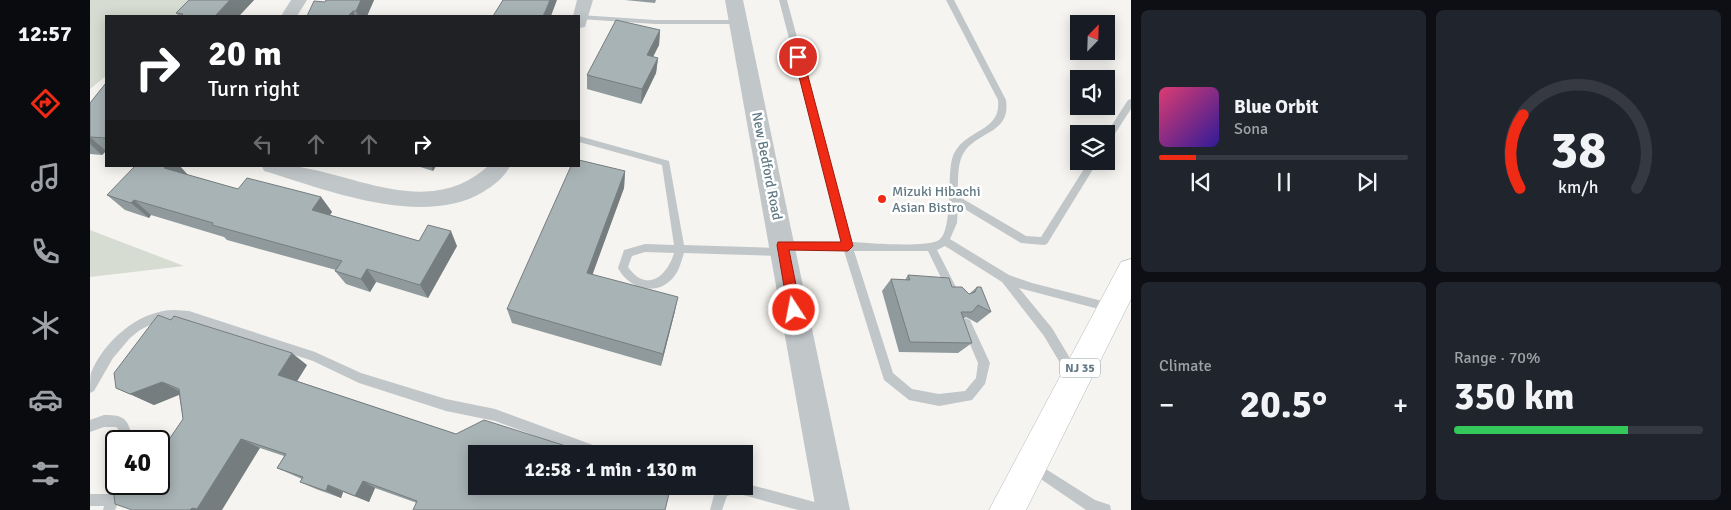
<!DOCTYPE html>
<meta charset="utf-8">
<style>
body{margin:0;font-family:Signika,sans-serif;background:#20242c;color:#f1f3f6;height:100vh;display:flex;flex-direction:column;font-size:19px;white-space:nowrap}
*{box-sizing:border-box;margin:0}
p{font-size:16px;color:#9ea1a6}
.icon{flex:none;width:28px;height:28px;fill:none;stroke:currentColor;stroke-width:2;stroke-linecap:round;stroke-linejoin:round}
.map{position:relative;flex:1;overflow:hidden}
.side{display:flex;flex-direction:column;gap:10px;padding:10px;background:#0d0f14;width:600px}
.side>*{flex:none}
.guide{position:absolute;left:15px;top:15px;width:475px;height:152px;border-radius:0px;box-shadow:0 2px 12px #0003;background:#202124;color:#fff;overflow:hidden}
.needle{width:32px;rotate:23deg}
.controls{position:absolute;left:980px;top:15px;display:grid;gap:10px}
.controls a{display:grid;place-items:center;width:45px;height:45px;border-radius:0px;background:#171b24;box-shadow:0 2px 12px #0003;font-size:25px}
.speed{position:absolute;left:15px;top:430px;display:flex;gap:10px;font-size:25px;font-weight:700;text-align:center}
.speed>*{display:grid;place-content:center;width:65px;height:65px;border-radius:50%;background:#171b24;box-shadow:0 2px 12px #0003;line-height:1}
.speed .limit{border:2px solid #111;border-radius:8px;background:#fff;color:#111}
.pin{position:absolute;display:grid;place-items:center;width:42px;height:42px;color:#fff;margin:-21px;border:2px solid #fff;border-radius:50%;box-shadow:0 1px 5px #0007}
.me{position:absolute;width:55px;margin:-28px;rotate:349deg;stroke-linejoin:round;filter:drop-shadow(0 0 4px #0008)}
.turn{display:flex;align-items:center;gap:18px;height:105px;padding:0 20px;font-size:22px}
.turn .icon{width:65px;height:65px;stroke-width:2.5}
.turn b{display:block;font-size:35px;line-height:42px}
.lanes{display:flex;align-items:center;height:48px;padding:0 20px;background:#0003;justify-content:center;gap:25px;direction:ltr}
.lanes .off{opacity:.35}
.big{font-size:38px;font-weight:700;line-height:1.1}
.side .tile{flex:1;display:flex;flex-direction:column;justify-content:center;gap:8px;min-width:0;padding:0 18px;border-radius:8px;background:#20242c}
.side .dial{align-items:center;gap:0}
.dial svg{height:130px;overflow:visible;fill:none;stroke:#363941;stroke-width:7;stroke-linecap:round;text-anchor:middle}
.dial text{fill:#f1f3f6;stroke:none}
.song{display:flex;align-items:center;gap:15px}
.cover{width:60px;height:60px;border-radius:8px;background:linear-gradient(135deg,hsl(340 70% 55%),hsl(250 70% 35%))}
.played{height:5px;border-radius:2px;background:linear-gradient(90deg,#f02b15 15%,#363941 15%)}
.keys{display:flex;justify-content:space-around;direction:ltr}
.heat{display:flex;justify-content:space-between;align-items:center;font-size:28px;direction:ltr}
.charge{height:8px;border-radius:4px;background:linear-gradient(90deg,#34c759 70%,#363941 0)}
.side .tiles{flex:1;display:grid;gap:10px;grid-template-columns:repeat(2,1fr)}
.trip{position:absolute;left:378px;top:445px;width:285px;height:50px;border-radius:0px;background:#171b24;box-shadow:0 2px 12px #0003;font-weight:700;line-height:50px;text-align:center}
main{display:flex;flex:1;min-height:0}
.dock{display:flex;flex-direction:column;width:90px;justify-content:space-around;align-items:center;background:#090b0e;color:#9ea1a6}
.dock .icon{width:35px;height:35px}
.dock .current{color:#f02b15}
.dock b{font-size:22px;color:#f1f3f6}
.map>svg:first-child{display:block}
</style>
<main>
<nav class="dock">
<b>12:57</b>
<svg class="icon current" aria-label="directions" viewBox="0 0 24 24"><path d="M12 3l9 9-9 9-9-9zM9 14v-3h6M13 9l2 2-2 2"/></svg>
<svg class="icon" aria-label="music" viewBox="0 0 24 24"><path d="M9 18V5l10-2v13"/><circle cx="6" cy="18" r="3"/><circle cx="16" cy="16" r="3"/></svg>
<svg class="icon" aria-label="phone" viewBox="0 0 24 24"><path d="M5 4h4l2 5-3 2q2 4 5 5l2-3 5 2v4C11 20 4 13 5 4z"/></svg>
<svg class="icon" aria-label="climate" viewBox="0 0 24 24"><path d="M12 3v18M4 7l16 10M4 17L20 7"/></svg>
<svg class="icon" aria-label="car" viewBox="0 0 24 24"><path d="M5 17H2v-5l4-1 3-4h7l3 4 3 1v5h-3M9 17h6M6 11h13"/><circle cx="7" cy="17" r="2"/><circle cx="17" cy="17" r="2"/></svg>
<svg class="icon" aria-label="filters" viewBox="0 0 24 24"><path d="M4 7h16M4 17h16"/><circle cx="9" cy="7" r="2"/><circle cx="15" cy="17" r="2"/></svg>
</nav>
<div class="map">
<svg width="1041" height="510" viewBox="0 0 1041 510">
<rect width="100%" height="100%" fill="#f5f4f0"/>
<path fill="#d6dcd1" d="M 0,0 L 106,0 L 91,16 L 16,16 L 16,76 L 0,89 Z
M 0,230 L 94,266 L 0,277 Z"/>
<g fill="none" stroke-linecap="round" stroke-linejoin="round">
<g stroke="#b3b8ba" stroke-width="1">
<path id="trunk" d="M 1041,259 L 1041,299 L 936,510 L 899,510 L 1031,262 Z"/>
</g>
<path fill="#c1c6c9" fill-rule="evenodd" d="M 689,0 L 697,0 L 762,242 C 779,243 836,248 849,240 C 863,230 857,177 862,159 C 871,128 912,134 908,100 L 856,0 L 864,0 L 916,100 C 921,135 887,130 873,154 C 867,165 868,183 868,196 L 936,236 L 951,237 L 999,161 L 1008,161 L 957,244 L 954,245 L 931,243 L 868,205 L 867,223 L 860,239 L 919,275 L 942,283 L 1024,304 L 1025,307 L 1024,310 L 1020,312 L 929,288 L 962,328 L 987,370 L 989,374 L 987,378 L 983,379 L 979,378 L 954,336 L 912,282 L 855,246 L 847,250 L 867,289 L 866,292 L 862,294 L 858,292 L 838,251 L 764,251 L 803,373 L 822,389 L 849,394 L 875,391 L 886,378 L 888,363 L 871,323 L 872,320 L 876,318 L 880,320 L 900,363 L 895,384 L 882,400 L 849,406 L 819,400 L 794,380 L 754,251 L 696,249 L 697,252 L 696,255 L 692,256 L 594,253 C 591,262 589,272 582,279 C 565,297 538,288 528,268 L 534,250 L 555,244 L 584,245 L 572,165 L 489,142 L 489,136 L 579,161 L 594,245 L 689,248 L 688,245 L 690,242 L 693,241 L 752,242 ZM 555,252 L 584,253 C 577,277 556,293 538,267 L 542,256 Z
M 490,15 L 565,20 L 648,20 L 652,22 L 648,24 L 565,24 L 490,19 L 489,16 L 487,16 Z
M 1041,99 L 1041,109 L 1019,143 L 1016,144 L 1016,134 L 1038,100 Z
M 84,310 L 99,311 L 225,352 L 271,373 L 356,399 L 405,409 L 511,448 L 515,450 L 517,454 L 494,454 L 405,421 L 356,411 L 269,383 L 223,361 L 99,321 L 68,321 L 50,330 L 40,338 L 23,358 L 4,391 L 0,393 C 0,387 0,379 1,373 C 13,342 49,310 84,310 Z
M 14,415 C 37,415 38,420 43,441 L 31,441 L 28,429 L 26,427 L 14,427 L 0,432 L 0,420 Z
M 943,461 L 1005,500 L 1020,505 L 1021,510 L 996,510 L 939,471 L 937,467 L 939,463 Z
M 26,479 L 26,484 L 36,484 L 25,510 L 13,510 L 14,506 L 0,506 L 0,494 L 20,494 Z
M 654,483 L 732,504 L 737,505 L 738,510 L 708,510 L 646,493 L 637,496 L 632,510 L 620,510 L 624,495 L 612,490 L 610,486 L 654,486 Z"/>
<path fill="#c1c6c9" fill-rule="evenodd" d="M 201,0 L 217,0 L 207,16 L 191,16 Z
M 487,0 L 503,0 L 495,27 L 489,28 L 489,16 L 483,16 Z
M 172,166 C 184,166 198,164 210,167 C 273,178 342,217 398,166 L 420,166 C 415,177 403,186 393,192 C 335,227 241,192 181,173 L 174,171 Z"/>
<path fill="#c1c6c9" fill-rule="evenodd" d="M 635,0 L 653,0 L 760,510 L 726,510 Z"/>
<use href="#trunk" fill="#fff" fill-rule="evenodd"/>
</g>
<path fill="#909a9d" d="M 99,0 L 164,0 L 149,16 L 89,16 L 86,13 Z
M 284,0 L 277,16 L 217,16 L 235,2 Z
M 535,0 L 566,0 L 565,3 Z
M 570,30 L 569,45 L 563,57 L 568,58 L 566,73 L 551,104 L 497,89 L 497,75 Z
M 16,83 L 16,151 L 12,155 L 0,154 L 0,103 Z
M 327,166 L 346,166 L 343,171 Z
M 535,171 L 534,188 L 502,274 L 585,311 L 571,366 L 422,323 L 417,309 Z
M 98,175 L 148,189 L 231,197 L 242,212 L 240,215 L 329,241 L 367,246 L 338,298 L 286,282 L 280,292 L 256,284 L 245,271 L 246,270 L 137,240 L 134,237 L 61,215 L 59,218 L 35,210 L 17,195 Z
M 818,275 L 862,287 L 879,294 L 887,287 L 901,312 L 887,323 L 876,317 L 873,319 L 882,343 L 868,353 L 809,352 L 792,291 L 801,279 L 815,280 Z
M 217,365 L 207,381 L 366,434 L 327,503 L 285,488 L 279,502 L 253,492 L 251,498 L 226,489 L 210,482 L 212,479 L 187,468 L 194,456 L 170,448 L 69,484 L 93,419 L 89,395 L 64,405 L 26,388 Z"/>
<path fill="#767d7f" d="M 140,0 L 164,0 L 149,16 L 125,16 Z
M 271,0 L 284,0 L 277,16 L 268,16 L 266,11 Z
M 460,0 L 467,0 L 461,16 L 453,16 Z
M 263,11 L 265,16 L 258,16 Z
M 570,30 L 569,45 L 556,70 L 557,55 Z
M 568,58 L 566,73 L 551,104 L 552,89 Z
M 0,137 L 16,151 L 12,155 L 0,144 Z
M 76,166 L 90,166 L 98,175 L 89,184 L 74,168 Z
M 341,166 L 346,166 L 343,171 Z
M 535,171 L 534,188 L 498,287 L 497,273 Z
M 231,197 L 242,212 L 233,225 L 222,210 Z
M 44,200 L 61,215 L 59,218 L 41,203 Z
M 361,231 L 367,246 L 338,298 L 330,285 Z
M 277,269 L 286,282 L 280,292 L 271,279 Z
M 588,297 L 585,311 L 571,366 L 573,354 Z
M 202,353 L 217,365 L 204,386 L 188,375 Z
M 72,382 L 93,393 L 64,405 L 40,394 Z
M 151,439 L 170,448 L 132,510 L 100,510 Z
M 273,481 L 285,488 L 279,502 L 265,496 Z
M 238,485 L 253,492 L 251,498 L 236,491 Z"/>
<path fill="#a8b3b6" stroke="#767d7f" d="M 99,0 L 140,0 L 125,16 L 90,16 L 93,14 L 86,13 Z
M 236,0 L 271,0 L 266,11 L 263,11 L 258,16 L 217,16 L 224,1 L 235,2 Z
M 413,0 L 460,0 L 455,12 L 453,16 L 403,16 Z
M 526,20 L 570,30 L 557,55 L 568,58 L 552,89 L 497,75 Z
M 16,83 L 16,138 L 0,137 L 0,103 Z
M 489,160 L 535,171 L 497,273 L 588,297 L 573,354 L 417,309 L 481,166 L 489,166 Z
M 45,166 L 76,166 L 74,168 L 148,189 L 157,178 L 212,192 L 231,197 L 222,210 L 329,241 L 338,225 L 361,231 L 330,285 L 277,269 L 271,279 L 245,271 L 252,261 L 122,225 L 123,223 L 44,200 L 41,203 L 17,195 Z
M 818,275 L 859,278 L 862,287 L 872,287 L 879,294 L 885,292 L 887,287 L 891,287 L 901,312 L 888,305 L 882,312 L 871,312 L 882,343 L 820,342 L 801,279 L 820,280 Z
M 68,315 L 81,320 L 84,316 L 202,353 L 188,375 L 366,434 L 394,420 L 501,454 L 386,454 L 386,486 L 581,486 L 575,510 L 323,510 L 327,501 L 273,481 L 265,496 L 238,485 L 236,491 L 210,482 L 213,477 L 187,468 L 196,454 L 151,439 L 107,509 L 102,508 L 100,510 L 42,510 L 25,504 L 23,486 L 26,482 L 26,484 L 69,484 L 69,454 L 93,419 L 89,389 L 72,382 L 40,394 L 26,388 L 24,373 Z"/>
<path fill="#f02b15" stroke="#9c1c0e" d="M 708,54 L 713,57 L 763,246 L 758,251 L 699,250 L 711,310 L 704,316 L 698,310 L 687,245 L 688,242 L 751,242 L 704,57 Z"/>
<circle fill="#f02b15" stroke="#fff" stroke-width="2" cx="792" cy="199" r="5"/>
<g text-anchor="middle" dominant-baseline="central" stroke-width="5" stroke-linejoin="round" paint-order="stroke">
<rect fill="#fff" stroke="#90a1a9" stroke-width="1" x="970" y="358.5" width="40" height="19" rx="4"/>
<g font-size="12" font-weight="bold" fill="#617984">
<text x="990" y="368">NJ 35</text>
</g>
<g font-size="14" fill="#617984" stroke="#fff">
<text transform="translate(677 166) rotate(79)">New Bedford Road</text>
</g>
<g font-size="14" fill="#617984" stroke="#fff" text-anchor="start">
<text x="802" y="191">Mizuki Hibachi<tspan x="802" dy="16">Asian Bistro</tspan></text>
</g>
</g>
</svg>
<div class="controls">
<a><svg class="needle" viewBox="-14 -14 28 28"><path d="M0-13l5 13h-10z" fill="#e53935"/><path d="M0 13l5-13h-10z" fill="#9ea1a6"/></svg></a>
<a><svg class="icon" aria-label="sound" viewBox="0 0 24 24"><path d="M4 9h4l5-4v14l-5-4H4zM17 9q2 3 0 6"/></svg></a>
<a><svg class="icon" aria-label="layers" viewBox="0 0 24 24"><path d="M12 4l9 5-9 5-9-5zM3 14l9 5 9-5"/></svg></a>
</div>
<div class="speed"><div class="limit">40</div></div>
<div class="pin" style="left:708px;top:57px;background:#d93025"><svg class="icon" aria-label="arrive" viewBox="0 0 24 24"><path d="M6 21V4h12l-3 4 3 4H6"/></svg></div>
<svg class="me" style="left:704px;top:310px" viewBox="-20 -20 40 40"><circle r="17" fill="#f02b15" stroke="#fff" stroke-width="3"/><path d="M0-11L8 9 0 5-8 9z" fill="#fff"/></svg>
<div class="trip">12:58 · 1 min · 130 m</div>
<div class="guide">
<div class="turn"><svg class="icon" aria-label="right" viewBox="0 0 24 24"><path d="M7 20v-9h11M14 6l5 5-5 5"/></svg><div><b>20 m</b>Turn right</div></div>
<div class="lanes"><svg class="icon off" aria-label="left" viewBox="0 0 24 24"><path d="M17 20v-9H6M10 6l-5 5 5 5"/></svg><svg class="icon off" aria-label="ahead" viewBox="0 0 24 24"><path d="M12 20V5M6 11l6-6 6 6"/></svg><svg class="icon off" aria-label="ahead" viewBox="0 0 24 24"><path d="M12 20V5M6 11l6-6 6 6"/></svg><svg class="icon" aria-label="right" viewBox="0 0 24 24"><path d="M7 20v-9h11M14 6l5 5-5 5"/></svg></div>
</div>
</div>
<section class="side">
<div class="tiles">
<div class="tile">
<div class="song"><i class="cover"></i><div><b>Blue Orbit</b><p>Sona</p></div></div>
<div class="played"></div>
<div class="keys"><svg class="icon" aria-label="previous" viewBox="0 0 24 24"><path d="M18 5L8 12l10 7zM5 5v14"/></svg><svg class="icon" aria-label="pause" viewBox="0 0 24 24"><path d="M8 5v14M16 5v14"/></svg><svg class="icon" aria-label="next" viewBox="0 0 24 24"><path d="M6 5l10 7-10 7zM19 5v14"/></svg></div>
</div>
<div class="tile dial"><svg viewBox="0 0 100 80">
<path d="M14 69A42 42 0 1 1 86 69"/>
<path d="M14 69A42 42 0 0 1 16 24" stroke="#f02b15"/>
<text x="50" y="56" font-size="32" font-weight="700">38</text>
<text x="50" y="72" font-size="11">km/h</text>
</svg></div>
<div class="tile"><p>Climate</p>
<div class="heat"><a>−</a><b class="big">20.5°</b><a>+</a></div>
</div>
<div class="tile"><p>Range · 70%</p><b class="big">350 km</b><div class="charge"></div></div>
</div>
</section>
</main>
